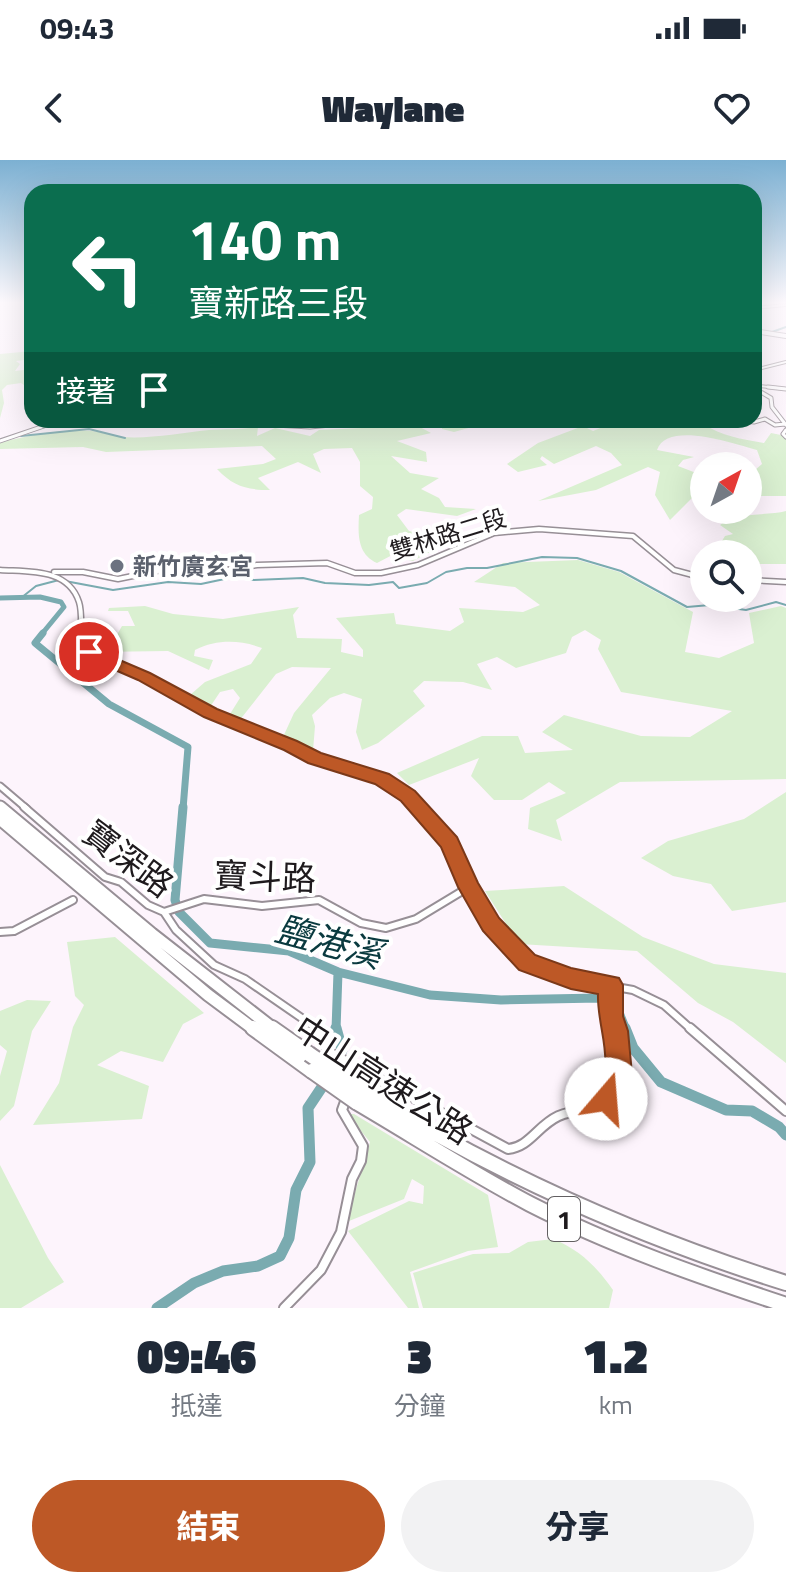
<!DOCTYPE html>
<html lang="zh-TW">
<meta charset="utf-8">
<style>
body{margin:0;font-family:"Titillium Web","Noto Sans TC",sans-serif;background:#f2f2f3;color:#1f2937;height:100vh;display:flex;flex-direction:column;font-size:30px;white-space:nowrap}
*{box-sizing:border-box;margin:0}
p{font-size:26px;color:#747a83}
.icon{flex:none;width:44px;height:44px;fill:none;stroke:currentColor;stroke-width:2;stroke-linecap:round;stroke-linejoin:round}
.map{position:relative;height:1148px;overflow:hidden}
.side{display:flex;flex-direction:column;background:#fff;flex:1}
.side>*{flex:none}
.top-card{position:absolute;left:24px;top:24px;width:738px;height:244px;border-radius:24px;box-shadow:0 8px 32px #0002;background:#0b6e4f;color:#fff;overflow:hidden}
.needle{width:52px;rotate:40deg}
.buttons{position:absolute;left:690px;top:292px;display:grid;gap:16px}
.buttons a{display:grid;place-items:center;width:72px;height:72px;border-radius:50%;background:#fff;box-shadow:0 8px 32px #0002;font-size:40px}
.pin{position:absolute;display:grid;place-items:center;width:68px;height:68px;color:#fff;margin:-34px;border:4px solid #fff;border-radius:50%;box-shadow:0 2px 8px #0007}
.me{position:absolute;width:88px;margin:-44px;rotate:18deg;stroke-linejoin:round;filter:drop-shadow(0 0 6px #0008)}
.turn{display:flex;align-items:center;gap:28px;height:168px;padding:0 32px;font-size:36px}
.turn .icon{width:104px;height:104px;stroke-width:2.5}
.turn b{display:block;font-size:56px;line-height:68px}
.then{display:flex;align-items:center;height:76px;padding:0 32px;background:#0003;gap:16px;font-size:30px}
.eta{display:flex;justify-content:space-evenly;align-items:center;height:136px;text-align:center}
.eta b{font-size:48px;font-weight:800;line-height:56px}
.action{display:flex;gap:16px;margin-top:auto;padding:16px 32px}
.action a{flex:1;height:92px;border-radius:48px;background:#bd5826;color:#fff;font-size:32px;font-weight:800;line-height:92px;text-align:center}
.action a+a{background:#f2f2f3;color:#1f2937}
.status{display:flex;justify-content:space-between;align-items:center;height:56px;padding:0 40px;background:#fff;direction:ltr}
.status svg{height:22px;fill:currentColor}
header{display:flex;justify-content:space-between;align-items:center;height:104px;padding:0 32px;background:#fff;font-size:36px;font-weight:800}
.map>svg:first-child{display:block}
.green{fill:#daf0d1}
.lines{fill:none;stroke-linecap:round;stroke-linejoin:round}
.stream{stroke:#7aabb0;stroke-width:2}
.river-far3{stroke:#7aabb0;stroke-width:5}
.river-far2{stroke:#7aabb0;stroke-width:7}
.river-far1{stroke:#7aabb0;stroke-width:9}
.river{stroke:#7aabb0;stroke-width:11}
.minor-far5-casing{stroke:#978f96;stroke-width:4}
.minor-far4-casing{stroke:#978f96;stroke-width:5}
.minor-far3-casing{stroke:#978f96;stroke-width:7}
.minor-far2-casing{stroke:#978f96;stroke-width:9}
.minor-far1-casing{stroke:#978f96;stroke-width:10}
.minor-casing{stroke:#978f96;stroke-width:12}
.highway-far3-casing{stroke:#978f96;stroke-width:6}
.highway-far2-casing{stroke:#978f96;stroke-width:13}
.highway-far1-casing{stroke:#978f96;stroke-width:15}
.highway-casing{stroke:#978f96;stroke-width:18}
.minor-far5{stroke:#fff;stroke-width:2}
.minor-far4{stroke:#fff;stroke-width:3}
.minor-far3{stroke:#fff;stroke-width:4}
.minor-far2{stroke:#fff;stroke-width:5}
.minor-far1{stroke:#fff;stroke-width:6}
.minor{stroke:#fff;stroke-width:8}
.highway-far3{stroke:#fff;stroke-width:4}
.highway-far2{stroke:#fff;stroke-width:9}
.highway-far1{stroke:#fff;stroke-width:11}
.highway{stroke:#fff;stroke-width:14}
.highway-bridge-casing{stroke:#978f96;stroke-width:18;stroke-linecap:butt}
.highway-bridge{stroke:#fff;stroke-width:14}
.route{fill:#bd5826;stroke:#7b3919;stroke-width:2}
.worship-dot{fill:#6b7280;stroke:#fff;stroke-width:3}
.labels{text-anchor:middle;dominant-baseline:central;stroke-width:8;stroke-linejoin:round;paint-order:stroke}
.far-street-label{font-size:24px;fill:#1e1a1d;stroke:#fff}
.far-worship-label{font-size:24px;font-weight:bold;fill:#5b616d;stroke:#fff;text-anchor:start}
.shield{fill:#fff;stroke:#625f61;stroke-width:2}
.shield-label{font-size:26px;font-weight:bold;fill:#1e1a1d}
.near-street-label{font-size:34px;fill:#1e1a1d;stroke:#fff}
.near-water-label{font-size:36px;font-style:italic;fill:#0a3a3f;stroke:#fff}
</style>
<div class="status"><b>09:43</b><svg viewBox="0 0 49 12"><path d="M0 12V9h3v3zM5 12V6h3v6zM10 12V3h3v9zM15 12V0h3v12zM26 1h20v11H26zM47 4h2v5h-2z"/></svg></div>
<header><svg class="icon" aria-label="back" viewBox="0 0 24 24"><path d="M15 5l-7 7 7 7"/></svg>Waylane<svg class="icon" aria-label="heart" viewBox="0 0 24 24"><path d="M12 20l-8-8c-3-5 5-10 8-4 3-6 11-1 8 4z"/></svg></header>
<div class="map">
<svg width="786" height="1148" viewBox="0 0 786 1148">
<rect width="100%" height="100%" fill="#fdf4fc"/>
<path class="green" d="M32 191V199L16 201 20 204 15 211 32 209V254L29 250 31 230 21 223 7 225 2 230 4 243 0 258V194Z
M395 260H469L472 267 454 272 442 269V261L420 267 431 273 397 281 426 292 427 302 391 296 410 313 439 318 421 329 439 338 445 347 476 349 457 356 406 349 397 355 409 371 431 376 434 390 413 401 403 399 411 382 396 376 388 383 392 392H398L377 403C357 394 358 374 359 355L372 349 373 337 360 326V302L352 288 324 289 313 294 321 313 298 302 258 318 270 330C246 330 233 326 217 309L263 304 276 299 262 286 106 292 83 287 0 289V283C30 275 60 269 92 271 102 272 112 276 122 277 151 279 180 273 209 270 226 269 241 270 258 267L257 276 275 268 310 276 319 270 362 268Z
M598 260H712L703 264C722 276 741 279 764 283L771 273 786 276V336H755L748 333V316L762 304 757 290C735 284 667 260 657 290L694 297 683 300 678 306 704 316 701 329 670 360 655 335 660 312 648 307 596 330 538 341 622 305 611 293 596 286 554 304 542 296 540 299 547 305 518 312 507 304 538 283 583 266 593 271 608 265Z
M786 351V404H748V394H710L717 389 725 376 733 374 720 365C734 352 767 356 786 351Z
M578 400 619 412 693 452 685 492 719 498 754 483 749 453 781 446 786 448V619L620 622 556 660 562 681 528 669 530 648 566 633 549 622 522 640H494L471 616 479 598 409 625 397 613 482 576H518L525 593 573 590 542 572 564 555 641 576 690 577 732 551 621 532 598 489 601 480 585 470 572 477 566 493 516 508 497 497 477 504 492 530 463 522 424 521 413 531 425 546 378 583 362 590 356 572 362 539 344 533 330 538 312 555 315 566 313 591 283 577 294 553 331 508 292 507 276 514 239 561 230 554 240 538 233 529 220 532 208 550 190 535 205 522 251 504 262 488C240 480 217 479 195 490L194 496 213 500 209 510 168 491 96 492 113 482 122 466H135L128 451H108L109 448 145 446 173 454 223 459 299 447 293 455 297 478 342 479 341 492 363 497V490L336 458 394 453 396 464 450 471 464 462 459 448 523 452 540 445 515 427 474 422 503 403Z
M786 632V742L732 751 711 724 673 716 641 698 668 681 744 659Z
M564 726 643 777 714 804 786 813V903L733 862 698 843 637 791 519 784 485 731Z
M115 777 204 853 183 864 163 902 121 891 97 905 149 926 142 959 33 965 59 923 73 867 84 845 75 836 67 782Z
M27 840 51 841 32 871 14 946 0 961V916L7 891 0 885V851Z
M347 954H354L488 1035 498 1087 468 1091 410 1112 419 1148H408L348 1071 409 1041 423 1044 424 1026 412 1019 404 1039 349 1061C352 1034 364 1009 370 982Z
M0 1005 48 1098 64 1122 21 1148H0Z
M553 1079C580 1090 596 1106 613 1130L609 1148H423L413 1113 473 1094 509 1093 528 1082Z"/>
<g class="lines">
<path class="stream" d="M27 148 32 143
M772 172 786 167
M21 276 89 269 125 278
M65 421 113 430 168 422 201 424 234 417 254 420 303 418 325 423 369 425 393 422 399 428 427 423 446 412 467 408H487L542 397 577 398 621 411 687 447 710 445 746 450 776 442 786 445
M21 438 36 426 59 420"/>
<path class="river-far3" d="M0 438 40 437 61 442 64 447 41 475"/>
<path class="river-far2" d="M43 473 35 483 109 544 188 587 183 649"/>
<path class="river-far1" d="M183 647 175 740 179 752 210 783 289 791 338 812 430 835 501 840 599 838 618 850 626 870
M336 870 338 812"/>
<path class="river" d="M625 868 633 888 661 922 726 950 752 951 779 967 786 975
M332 910 342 890 336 868
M157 1148 194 1123 223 1111 258 1106 280 1096 289 1078 296 1030 310 1002 308 948 326 921"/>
<defs>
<path id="minor-far5" d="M754 148 786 145
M754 210 786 202
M759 226 786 229"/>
<path id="minor-far4" d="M768 227 786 229
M754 228 771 238 772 247 786 265
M736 260 754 262 765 259 775 265 785 264
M786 270 783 274 786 277
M0 281 47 265 257 264 310 267 380 260"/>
<path id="minor-far3" d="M0 410C29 412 68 408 79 442 82 451 81 465 81 475
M54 412H83L118 419 167 409 209 413 257 405 327 403 355 413H381L418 405 494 373 539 369 633 376 674 410 704 418
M748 420 786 422"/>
<path id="minor-far2" d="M81 473 82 482 93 495 133 511 210 553 291 585 314 598 370 614 394 626 420 649
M0 626 27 649"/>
<path id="minor-far1" d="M24 647 105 717 121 722 148 745 164 752 176 770 214 805 245 819 319 870
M419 647 450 683 484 755 527 802 571 819 633 830 664 845 692 870
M164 752 204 739 262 746 319 740 361 763 386 768 416 759 469 727
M0 772 14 771 73 740
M610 825 613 870"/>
<path id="minor" d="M316 868 329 892 508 989C539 986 541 945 594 952 623 930 619 900 613 868
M690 868 786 951
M284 1148 321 1110 341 1072 352 1019 361 1001 363 986 342 950 347 936"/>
<path id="highway-far3" d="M754 171 786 176"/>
<path id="highway-far2" d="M0 647 3 649"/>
<path id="highway-far1" d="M0 647 152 774 275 870
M0 659 208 835 255 870"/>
<path id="highway" d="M253 868 312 911
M272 868 309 894
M363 931C497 1014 636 1076 786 1123
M356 942C414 976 471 1013 530 1044 612 1086 699 1116 786 1145"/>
</defs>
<use href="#minor-far5" class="minor-far5-casing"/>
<use href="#minor-far4" class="minor-far4-casing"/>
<use href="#minor-far3" class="minor-far3-casing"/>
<use href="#minor-far2" class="minor-far2-casing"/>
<use href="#minor-far1" class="minor-far1-casing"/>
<use href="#minor" class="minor-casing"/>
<use href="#highway-far3" class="highway-far3-casing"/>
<use href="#highway-far2" class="highway-far2-casing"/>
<use href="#highway-far1" class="highway-far1-casing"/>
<use href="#highway" class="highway-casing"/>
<use href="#minor-far5" class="minor-far5"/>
<use href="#minor-far4" class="minor-far4"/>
<use href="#minor-far3" class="minor-far3"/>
<use href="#minor-far2" class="minor-far2"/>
<use href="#minor-far1" class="minor-far1"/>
<use href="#minor" class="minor"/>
<use href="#highway-far3" class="highway-far3"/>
<use href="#highway-far2" class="highway-far2"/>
<use href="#highway-far1" class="highway-far1"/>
<use href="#highway" class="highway"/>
<defs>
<path id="highway-bridge" d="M309 894 363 931
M312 911 356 942"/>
</defs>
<use href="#highway-bridge" class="highway-bridge-casing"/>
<use href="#highway-bridge" class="highway-bridge"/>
</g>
<linearGradient id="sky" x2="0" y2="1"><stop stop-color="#7cb0d2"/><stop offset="0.47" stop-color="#fefafe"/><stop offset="1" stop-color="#fefafe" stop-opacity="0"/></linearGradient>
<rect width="786" height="303" fill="url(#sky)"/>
<path class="route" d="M89 487 150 513 217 549 297 581 321 593 389 614 415 631 457 677 478 723 499 758 535 795 571 808 619 818 623 825V856L628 871 632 914 616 949 606 953 597 949 593 939C597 930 604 920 605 910 608 885 597 860 598 834L571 829 519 810 483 771 458 727 441 687 401 641 375 624 308 603 284 590 204 557 138 520 83 496V489Z"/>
<circle class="worship-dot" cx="117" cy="406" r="8"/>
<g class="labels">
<g class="far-street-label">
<text transform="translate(448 374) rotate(-17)">雙林路二段</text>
</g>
<g class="far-worship-label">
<text x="133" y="406">新竹廣玄宮</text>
</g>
<rect class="shield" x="548" y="1037" width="32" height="44" rx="6"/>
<g class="shield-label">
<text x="564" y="1059">1</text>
</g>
<g class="near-street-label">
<text transform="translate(129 698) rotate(37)">寶深路</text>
<text transform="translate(265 716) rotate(2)">寶斗路</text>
<text transform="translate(384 919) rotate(33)">中山高速公路</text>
</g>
<g class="near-water-label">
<text transform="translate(329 781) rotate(15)">鹽港溪</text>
</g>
</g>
</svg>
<div class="buttons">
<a><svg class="needle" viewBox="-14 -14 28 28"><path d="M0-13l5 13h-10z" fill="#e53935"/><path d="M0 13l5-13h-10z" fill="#747a83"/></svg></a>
<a><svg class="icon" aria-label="search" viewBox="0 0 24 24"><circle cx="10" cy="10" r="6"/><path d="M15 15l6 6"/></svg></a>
</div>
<div class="pin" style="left:89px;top:492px;background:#d93025"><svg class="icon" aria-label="arrive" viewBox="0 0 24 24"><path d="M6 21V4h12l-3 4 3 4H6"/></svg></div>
<svg class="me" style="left:606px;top:939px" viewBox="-20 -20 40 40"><circle r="19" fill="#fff"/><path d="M0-13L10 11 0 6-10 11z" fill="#bd5826"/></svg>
<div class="top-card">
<div class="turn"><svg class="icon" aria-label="left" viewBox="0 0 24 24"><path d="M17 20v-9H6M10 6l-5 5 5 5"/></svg><div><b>140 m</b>寶新路三段</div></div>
<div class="then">接著<svg class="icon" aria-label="arrive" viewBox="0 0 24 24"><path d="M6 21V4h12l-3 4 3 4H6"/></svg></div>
</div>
</div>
<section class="side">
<div class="eta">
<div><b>09:46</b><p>抵達</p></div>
<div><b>3</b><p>分鐘</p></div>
<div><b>1.2</b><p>km</p></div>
</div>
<div class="action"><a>結束</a><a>分享</a></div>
</section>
